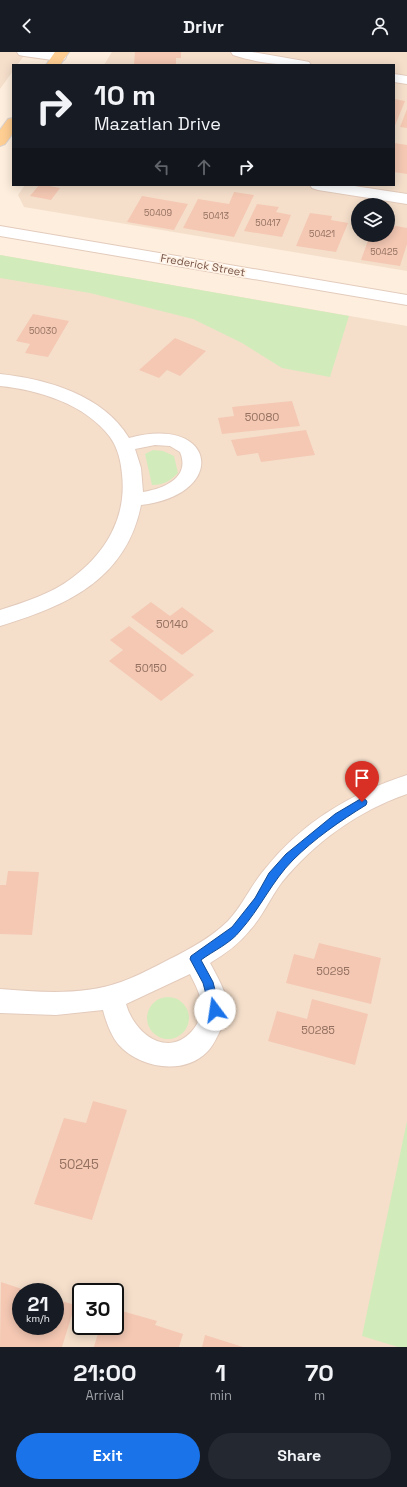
<!DOCTYPE html>
<style>
body{margin:0;font-family:"Space Grotesk",sans-serif;background:#242831;color:#f1f3f6;height:100vh;display:flex;flex-direction:column;font-size:15px;white-space:nowrap}
*{box-sizing:border-box;margin:0}
p{font-size:13px;color:#9ea1a6}
.icon{flex:none;width:22px;height:22px;fill:none;stroke:currentColor;stroke-width:2;stroke-linecap:round;stroke-linejoin:round}
.map{position:relative;height:1295px;overflow:hidden}
.side{display:flex;flex-direction:column;background:#171b24;flex:1}
.side>*{flex:none}
.guide{position:absolute;left:12px;top:12px;width:383px;height:122px;border-radius:0px;box-shadow:0 2px 10px #0003;background:#171b24;color:#f1f3f6;overflow:hidden}
.controls{position:absolute;left:351px;top:146px;display:grid;gap:8px}
.controls a{display:grid;place-items:center;width:44px;height:44px;border-radius:50%;background:#171b24;box-shadow:0 2px 10px #0003;font-size:20px}
.speed{position:absolute;left:12px;top:1231px;display:flex;gap:8px;font-size:20px;font-weight:700;text-align:center}
.speed>*{display:grid;place-content:center;width:52px;height:52px;border-radius:50%;background:#171b24;box-shadow:0 2px 10px #0003;line-height:1}
.speed small{font-size:10px;font-weight:400}
.speed .limit{border:2px solid #111;border-radius:6px;background:#fff;color:#111}
.pin{position:absolute;display:grid;place-items:center;width:34px;height:34px;color:#fff;margin:-41px -17px;border-radius:50% 50% 50% 0;rotate:-45deg;box-shadow:0 0 4px #0007}
.pin .icon{rotate:45deg}
.me{position:absolute;width:44px;margin:-22px;rotate:346deg;stroke-linejoin:round;filter:drop-shadow(0 0 3px #0008)}
.turn{display:flex;align-items:center;gap:14px;height:84px;padding:0 16px;font-size:18px}
.turn .icon{width:52px;height:52px;stroke-width:2.5}
.turn b{display:block;font-size:28px;line-height:34px}
.lanes{display:flex;align-items:center;height:38px;padding:0 16px;background:#0003;justify-content:center;gap:20px;direction:ltr}
.lanes .off{opacity:.35}
.eta{display:flex;justify-content:space-evenly;align-items:center;height:68px;text-align:center}
.eta b{font-size:24px;font-weight:700;line-height:28px}
.primary-button{display:flex;gap:8px;margin-top:auto;padding:8px 16px}
.primary-button a{flex:1;height:46px;border-radius:24px;background:#1a73e8;color:#fff;font-size:16px;font-weight:700;line-height:46px;text-align:center}
.primary-button a+a{background:#242831;color:#f1f3f6}
header{display:flex;justify-content:space-between;align-items:center;height:52px;padding:0 16px;background:#171b24;font-size:18px;font-weight:700}
.map>svg:first-child{display:block}
.residential{fill:#f5dfcb;fill-rule:evenodd}
.green{fill:#d2ebbb}
.building{fill:#f4c8b3}
.lines{fill:none;stroke-linecap:round;stroke-linejoin:round}
.minor-casing{stroke:#e3cbbc;stroke-width:2}
.major-casing{stroke:#dbd2ce;stroke-width:2}
.minor{fill:#fff;fill-rule:evenodd}
.major{fill:#ffce92;fill-rule:evenodd}
.route{fill:#1a73e8;stroke:#114b97}
.labels{text-anchor:middle;dominant-baseline:central;stroke-width:3.5;stroke-linejoin:round;paint-order:stroke}
.far-number-label{font-size:9px;fill:#947060}
.far-street-label{font-size:11px;fill:#745244;stroke:#fff2e4}
.number-label{font-size:11px;fill:#947060}
.near-number-label{font-size:13px;fill:#947060}
</style>
<header><svg class="icon" aria-label="back" viewBox="0 0 24 24"><path d="M15 5l-7 7 7 7"/></svg>Drivr<svg class="icon" aria-label="person" viewBox="0 0 24 24"><circle cx="12" cy="8" r="4"/><path d="M4 21q1-7 8-7t8 7"/></svg></header>
<div class="map">
<svg width="407" height="1295" viewBox="0 0 407 1295">
<rect width="100%" height="100%" fill="#feeedd"/>
<path class="residential" d="M0 0H27L17 13H13V19L0 37Z
M112 0H407V219L24 155 18 143 25 133H394V13H104ZM358 153H388V183H358Z
M0 203 407 274V1295H0ZM21 1240H55V1274H21ZM81 1240H115V1274H81Z"/>
<path class="green" d="M0 203 349 264 330 325 282 316 242 291 193 267 90 241 0 226Z
M153 398 163 399 174 404 178 421C170 429 164 433 152 433L145 402Z
M147 966a21 21 0 1 1 42 0a21 21 0 1 1-42 0Z
M407 1069V1295H398L362 1284Z"/>
<path class="building" d="M135 0H181V6H176V13H134Z
M394 47 405 49 394 76Z
M407 57V76L400 75Z
M394 91 407 93V122L394 120Z
M39 133H44L60 136 51 148 30 144Z
M234 140 254 143 234 185 183 176 198 147 229 152Z
M142 144 188 152 174 178 127 170Z
M257 152 279 155 276 160 291 163 282 185 244 179Z
M310 161 332 164 331 168 348 171 336 200 296 194Z
M391 173 407 176V192L400 214 361 208 370 183H388Z
M33 262 69 269 48 305 25 301 30 292 16 289Z
M175 286 206 299 180 324 167 318 159 326 139 318Z
M292 349 300 374 222 382 218 366 234 364 232 355Z
M306 378 315 403 261 410 258 401 237 404 231 388Z
M151 550 170 564 182 555 214 579 182 603 131 565Z
M129 574 194 623 161 649 109 609 123 598 110 588Z
M8 819 39 820 32 883 0 882V833H6Z
M319 891 381 906 371 952 286 931 294 902 314 907Z
M312 947 368 962 355 1013 268 989 277 959 307 967Z
M93 1049 127 1058 92 1168 34 1152 64 1066 86 1071Z
M1 1230 31 1240H21V1274H55V1247L75 1253 62 1295H0Z
M115 1257 157 1269 155 1273 183 1282 179 1295H94L100 1274H115Z
M205 1283 243 1295H202Z"/>
<g class="lines">
<defs>
<path id="minor" d="M17 0H53L64 2 66 5 64 8 59 9 24 4 19 3Z
M231 0H252L304 9 309 10 311 13C283 13 260 12 233 3Z
M394 22 407 24V32L394 30Z
M310 133H348L407 142V152L318 138 312 136Z
M0 174 407 243V253L0 184Z
M0 322C47 327 103 343 129 386 217 362 229 443 141 453 126 528 66 554 0 574V558C25 550 51 542 72 526 106 501 127 465 122 422 121 410 118 396 110 385 85 352 39 338 0 334ZM155 393 170 394 180 400C191 426 163 437 143 440L141 416 135 397Z
M407 723V742C358 759 315 790 282 830 270 846 263 864 250 878 239 892 225 902 210 911 217 924 227 941 228 956 228 964 223 973 220 979 216 987 213 994 207 1000 183 1024 139 1016 118 992 111 983 106 970 103 958L56 963 0 961V937C39 940 83 944 121 930 138 924 154 915 170 907 190 897 212 885 228 869 243 853 251 833 265 817 302 770 352 741 407 723ZM190 922C195 932 202 945 202 957 202 964 197 973 192 979 167 1007 134 981 126 952Z"/>
<path id="major" d="M55 0H69L60 13H46Z
M13 66V81L5 92 0 94V78L8 67Z"/>
</defs>
<use href="#minor" class="minor-casing"/>
<use href="#major" class="major-casing"/>
<use href="#minor" class="minor"/>
<use href="#major" class="major"/>
</g>
<path class="route" d="M362 746 366 748 367 750 366 753C340 769 314 787 293 808 272 829 260 857 240 879 231 891 213 899 201 908L213 930 220 958 218 961 215 962 211 961 203 931 190 907 191 904 232 875 255 846 269 821 286 802 335 762Z"/>
<g class="labels">
<g class="far-number-label">
<text x="158" y="161">50409</text>
<text x="216" y="164">50413</text>
<text x="268" y="171">50417</text>
<text x="322" y="182">50421</text>
<text x="384" y="200">50425</text>
<text x="43" y="279">50030</text>
</g>
<g class="far-street-label">
<text transform="translate(203 213) rotate(10)">Frederick Street</text>
</g>
<g class="number-label">
<text x="262" y="365">50080</text>
<text x="172" y="572">50140</text>
<text x="151" y="616">50150</text>
<text x="333" y="919">50295</text>
<text x="318" y="978">50285</text>
</g>
<g class="near-number-label">
<text x="79" y="1112">50245</text>
</g>
</g>
</svg>
<div class="controls">
<a><svg class="icon" aria-label="layers" viewBox="0 0 24 24"><path d="M12 4l9 5-9 5-9-5zM3 14l9 5 9-5"/></svg></a>
</div>
<div class="speed"><div>21<small>km/h</small></div><div class="limit">30</div></div>
<div class="pin" style="left:362px;top:750px;background:#d93025"><svg class="icon" aria-label="arrive" viewBox="0 0 24 24"><path d="M6 21V4h12l-3 4 3 4H6"/></svg></div>
<svg class="me" style="left:215px;top:958px" viewBox="-20 -20 40 40"><circle r="19" fill="#fff"/><path d="M0-13L10 11 0 6-10 11z" fill="#1a73e8"/></svg>
<div class="guide">
<div class="turn"><svg class="icon" aria-label="right" viewBox="0 0 24 24"><path d="M7 20v-9h11M14 6l5 5-5 5"/></svg><div><b>10 m</b>Mazatlan Drive</div></div>
<div class="lanes"><svg class="icon off" aria-label="left" viewBox="0 0 24 24"><path d="M17 20v-9H6M10 6l-5 5 5 5"/></svg><svg class="icon off" aria-label="ahead" viewBox="0 0 24 24"><path d="M12 20V5M6 11l6-6 6 6"/></svg><svg class="icon" aria-label="right" viewBox="0 0 24 24"><path d="M7 20v-9h11M14 6l5 5-5 5"/></svg></div>
</div>
</div>
<section class="side">
<div class="eta">
<div><b>21:00</b><p>Arrival</p></div>
<div><b>1</b><p>min</p></div>
<div><b>70</b><p>m</p></div>
</div>
<div class="primary-button"><a>Exit</a><a>Share</a></div>
</section>
